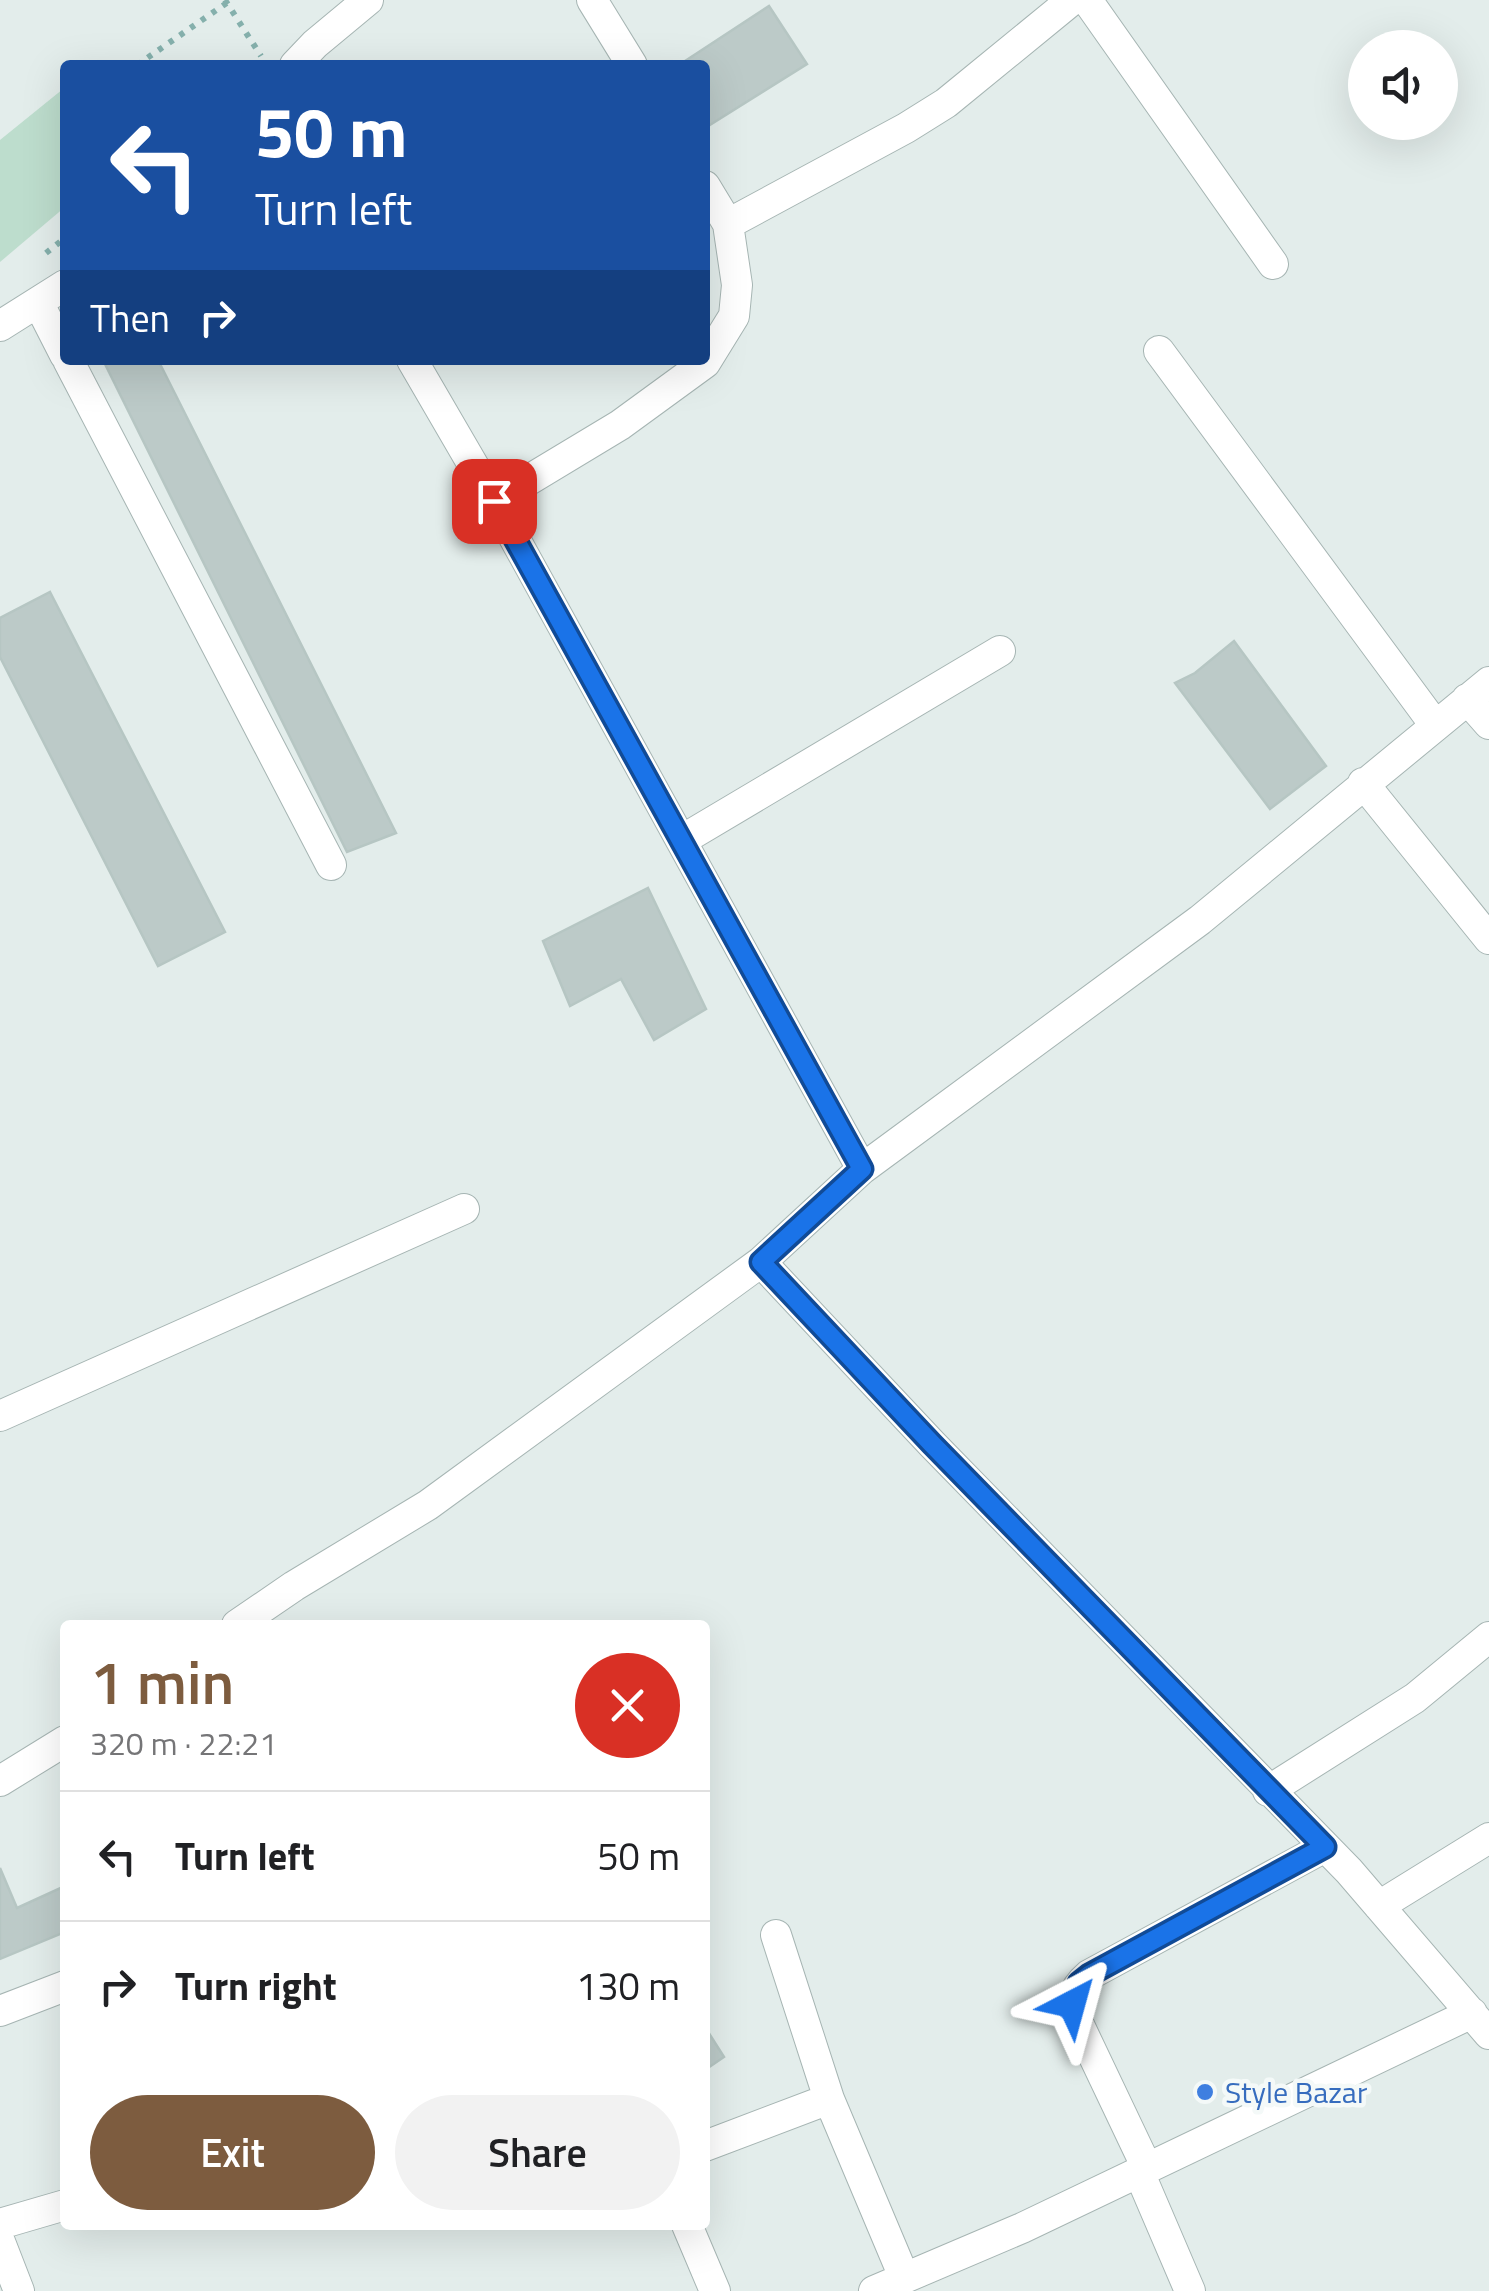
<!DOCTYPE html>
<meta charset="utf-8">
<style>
body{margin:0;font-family:"Titillium Web",sans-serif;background:#f2f2f2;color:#202124;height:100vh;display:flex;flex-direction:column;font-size:38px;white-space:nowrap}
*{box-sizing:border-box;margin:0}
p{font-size:32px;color:#757577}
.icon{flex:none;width:55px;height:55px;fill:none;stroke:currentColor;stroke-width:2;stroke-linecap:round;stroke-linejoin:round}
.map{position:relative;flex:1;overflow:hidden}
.panel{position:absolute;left:60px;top:1620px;width:650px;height:610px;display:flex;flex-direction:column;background:#fff;border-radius:10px;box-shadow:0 10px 40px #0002}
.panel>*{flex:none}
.hud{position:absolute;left:60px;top:60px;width:650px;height:305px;border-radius:10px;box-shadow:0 10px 40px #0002;background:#1a4fa0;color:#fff;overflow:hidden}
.fabs{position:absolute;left:1348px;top:30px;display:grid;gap:20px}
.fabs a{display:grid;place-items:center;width:110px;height:110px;border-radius:50%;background:#fff;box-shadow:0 10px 40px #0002;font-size:50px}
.pin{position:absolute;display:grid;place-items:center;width:85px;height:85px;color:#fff;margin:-42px;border-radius:20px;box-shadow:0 5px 15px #0006}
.me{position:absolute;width:110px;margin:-55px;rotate:39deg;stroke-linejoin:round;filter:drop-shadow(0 0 8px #0008)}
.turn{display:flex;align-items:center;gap:35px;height:210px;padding:0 30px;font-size:45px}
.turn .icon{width:130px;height:130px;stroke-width:2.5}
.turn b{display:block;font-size:70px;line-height:85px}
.then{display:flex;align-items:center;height:95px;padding:0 30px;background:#0003;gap:20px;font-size:38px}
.round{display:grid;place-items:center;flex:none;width:105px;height:105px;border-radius:52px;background:#f2f2f2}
.head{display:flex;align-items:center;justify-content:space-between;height:170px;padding:0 30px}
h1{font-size:60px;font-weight:600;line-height:75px;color:#7d5c3f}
.button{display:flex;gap:20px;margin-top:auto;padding:20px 30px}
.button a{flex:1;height:115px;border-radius:60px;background:#7d5c3f;color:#fff;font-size:40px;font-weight:600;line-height:115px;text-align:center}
.button a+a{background:#f2f2f2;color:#202124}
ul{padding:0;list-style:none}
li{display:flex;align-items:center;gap:30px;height:130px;padding:0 30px;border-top:2px solid #e0e0e0}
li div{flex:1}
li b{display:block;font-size:38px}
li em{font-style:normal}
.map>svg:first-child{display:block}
.green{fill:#bdddcd}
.building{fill:#bccac8;stroke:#b6c6c3;stroke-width:2.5}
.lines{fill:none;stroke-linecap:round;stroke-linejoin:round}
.minor-casing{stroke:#a6b5b3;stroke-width:32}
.path{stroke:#85b0ac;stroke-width:6;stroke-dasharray:5 8;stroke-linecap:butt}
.minor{stroke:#fff;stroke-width:30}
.route-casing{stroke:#114b97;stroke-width:25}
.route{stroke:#1a73e8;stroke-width:18}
.shop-dot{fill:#3f7fe0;stroke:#f4f9f8;stroke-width:4}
.labels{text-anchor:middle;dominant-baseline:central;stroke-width:9;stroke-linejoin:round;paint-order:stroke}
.shop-label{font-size:30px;fill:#366cbe;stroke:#f4f9f8;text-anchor:start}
</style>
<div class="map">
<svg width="1489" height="2291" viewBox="0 0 1489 2291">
<rect width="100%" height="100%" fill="#e3edeb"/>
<path class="green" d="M63 89 65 207 0 262V140Z"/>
<path class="building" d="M769 6 807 64 705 128V65H679Z
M103 360H158L396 833 347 852Z
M50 592 225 932 158 966 0 657V618Z
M1234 641 1326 766 1270 809 1175 683 1195 673Z
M648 888 706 1009 654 1040 621 979 570 1006 543 941Z
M0 1868 17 1908 65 1886V1932L0 1959Z
M705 2027 724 2057 705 2070Z"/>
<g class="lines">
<defs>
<path id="minor" d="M592 0 632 65
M1087 0 1273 264
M295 65 315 44 368 0
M728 224 906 128 946 103 1072 0
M38 302 65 355
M0 326 65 285
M1159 351 1435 725
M68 360 331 865
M412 360 494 501 862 1169 761 1262 932 1444 1349 1871 1489 2034
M494 501 620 425 705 363 734 316 737 285 728 224 705 186
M1467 699 1489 724
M1363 783 1489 939
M682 840 1000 651
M862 1169 1200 920 1489 682
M0 1416 464 1209
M237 1625 294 1586 428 1505 761 1262
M0 1781 65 1741
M1268 1791 1415 1698 1489 1637
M1379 1906 1489 1838
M776 1935 829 2099 904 2277
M0 2011 65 1986
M705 2146 829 2099
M1147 2168 1078 2023C1071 2002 1071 1990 1089 1975L1325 1847
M1139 2172 1190 2291
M0 2224 65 2205
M687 2225 715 2291
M0 2242 19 2291
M874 2291 1022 2228 1472 2013"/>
</defs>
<use href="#minor" class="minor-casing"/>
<path class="path" d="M225 0 261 56
M137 65 231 0
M46 253 65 238"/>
<use href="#minor" class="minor"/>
</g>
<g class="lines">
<defs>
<path id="route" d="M494 501 862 1169 761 1262 932 1444 1325 1847 1089 1975 1079 1983 1072 2004"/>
</defs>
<use href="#route" class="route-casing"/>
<use href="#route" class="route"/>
</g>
<circle class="shop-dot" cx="1205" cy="2092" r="10"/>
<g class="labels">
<g class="shop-label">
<text x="1225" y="2092">Style Bazar</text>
</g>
</g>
</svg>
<div class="fabs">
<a><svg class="icon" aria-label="sound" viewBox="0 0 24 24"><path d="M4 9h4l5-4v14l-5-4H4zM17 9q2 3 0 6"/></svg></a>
</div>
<div class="pin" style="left:494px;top:501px;background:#d93025"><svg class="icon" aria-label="arrive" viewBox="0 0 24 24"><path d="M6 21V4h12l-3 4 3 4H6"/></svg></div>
<svg class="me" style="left:1072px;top:2004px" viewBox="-20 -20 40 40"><path d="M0-17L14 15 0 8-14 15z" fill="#1a73e8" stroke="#fff" stroke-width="4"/></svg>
<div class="hud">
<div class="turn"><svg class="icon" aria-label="left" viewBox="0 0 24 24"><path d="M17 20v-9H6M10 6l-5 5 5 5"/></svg><div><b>50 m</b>Turn left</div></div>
<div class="then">Then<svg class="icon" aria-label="right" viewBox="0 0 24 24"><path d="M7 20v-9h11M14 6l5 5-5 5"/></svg></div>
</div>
<section class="panel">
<div class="head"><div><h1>1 min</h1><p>320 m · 22:21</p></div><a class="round" style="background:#d93025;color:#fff"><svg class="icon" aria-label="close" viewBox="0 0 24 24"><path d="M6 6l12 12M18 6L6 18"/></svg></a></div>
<ul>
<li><svg class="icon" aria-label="left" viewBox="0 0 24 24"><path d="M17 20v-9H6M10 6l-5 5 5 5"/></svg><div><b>Turn left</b></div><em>50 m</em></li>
<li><svg class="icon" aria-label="right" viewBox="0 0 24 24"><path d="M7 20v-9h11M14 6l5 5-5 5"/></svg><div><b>Turn right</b></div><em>130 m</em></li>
</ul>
<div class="button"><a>Exit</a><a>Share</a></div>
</section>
</div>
